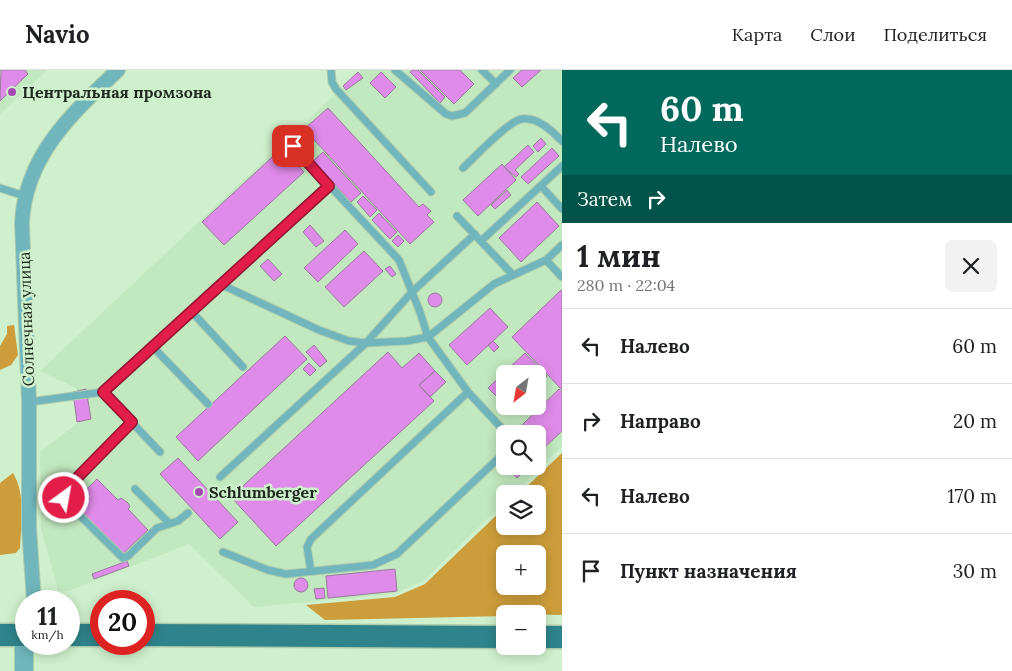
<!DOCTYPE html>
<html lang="ru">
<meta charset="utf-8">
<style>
body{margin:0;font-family:Lora,serif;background:#f2f2f2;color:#202124;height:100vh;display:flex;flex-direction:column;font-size:19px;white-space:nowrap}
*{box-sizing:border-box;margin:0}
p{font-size:16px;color:#757577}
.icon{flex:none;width:28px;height:28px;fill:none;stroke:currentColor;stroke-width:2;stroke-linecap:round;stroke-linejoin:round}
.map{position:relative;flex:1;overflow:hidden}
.details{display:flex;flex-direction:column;background:#fff;width:450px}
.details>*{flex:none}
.top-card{background:#00695c;color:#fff;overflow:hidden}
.needle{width:32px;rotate:211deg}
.controls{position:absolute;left:496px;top:295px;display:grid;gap:10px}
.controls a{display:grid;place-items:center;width:50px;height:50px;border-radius:8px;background:#fff;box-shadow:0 2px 12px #0003;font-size:25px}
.speed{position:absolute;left:15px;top:520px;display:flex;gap:10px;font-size:25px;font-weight:700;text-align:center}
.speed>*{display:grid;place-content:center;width:65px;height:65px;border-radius:50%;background:#fff;box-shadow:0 2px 12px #0003;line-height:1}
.speed small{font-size:12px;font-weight:400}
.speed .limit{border:8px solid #d22;background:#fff;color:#111}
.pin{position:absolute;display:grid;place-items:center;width:42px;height:42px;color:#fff;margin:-21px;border-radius:10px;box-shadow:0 2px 8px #0006}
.me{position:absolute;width:55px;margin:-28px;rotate:32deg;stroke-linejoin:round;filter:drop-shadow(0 0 4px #0008)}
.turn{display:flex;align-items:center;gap:18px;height:105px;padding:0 15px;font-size:22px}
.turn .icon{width:65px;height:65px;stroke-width:2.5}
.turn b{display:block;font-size:35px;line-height:42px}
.then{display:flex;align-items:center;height:48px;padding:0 15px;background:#0003;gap:10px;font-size:19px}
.round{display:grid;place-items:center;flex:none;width:52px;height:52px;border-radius:8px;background:#f2f2f2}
.summary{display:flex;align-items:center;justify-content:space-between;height:85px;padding:0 15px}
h1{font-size:30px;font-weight:800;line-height:38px}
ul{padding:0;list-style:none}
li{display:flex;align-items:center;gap:15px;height:75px;padding:0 15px;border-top:1px solid #e0e0e0}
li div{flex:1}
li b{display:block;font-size:19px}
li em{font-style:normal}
header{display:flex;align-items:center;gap:30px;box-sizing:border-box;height:70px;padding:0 25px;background:#fff;border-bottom:1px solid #e0e0e0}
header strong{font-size:24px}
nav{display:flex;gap:28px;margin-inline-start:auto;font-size:18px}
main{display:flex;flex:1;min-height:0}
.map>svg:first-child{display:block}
.built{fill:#c1e8be;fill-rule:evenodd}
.forest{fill:#cc9d3a;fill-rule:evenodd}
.building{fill:#df8be9;stroke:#997b9c}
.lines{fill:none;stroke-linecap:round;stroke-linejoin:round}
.service-casing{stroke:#afccac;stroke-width:9}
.minor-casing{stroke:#afccac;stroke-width:16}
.tertiary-casing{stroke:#afccac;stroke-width:20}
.primary-casing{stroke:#afccac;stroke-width:25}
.service{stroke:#70b6bc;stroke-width:7}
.minor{stroke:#70b6bc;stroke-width:14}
.tertiary{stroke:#70b6bc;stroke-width:18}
.primary{stroke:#2f848b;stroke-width:22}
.route-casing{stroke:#92132f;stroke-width:12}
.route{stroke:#e11d48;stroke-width:9}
.poi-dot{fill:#a649b2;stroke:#cff0cc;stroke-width:2}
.labels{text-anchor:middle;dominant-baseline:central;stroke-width:5;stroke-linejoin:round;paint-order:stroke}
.poi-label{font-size:16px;font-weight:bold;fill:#1e2a1d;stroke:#cff0cc;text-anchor:start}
.street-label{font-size:16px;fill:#1e2a1d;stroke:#cff0cc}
</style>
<header>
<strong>Navio</strong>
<nav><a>Карта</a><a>Слои</a><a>Поделиться</a></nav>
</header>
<main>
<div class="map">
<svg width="562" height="601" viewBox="0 0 562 601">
<rect width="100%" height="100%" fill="#cff0cc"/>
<path class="built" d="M0 0H47L0 44Z
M361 0H562V377L513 424H505V432L423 511 393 524 254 537 189 474 68 521 58 520 41 458 40 382 79 352H77L73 322 77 321 76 318 40 301ZM505 304H538V336H505ZM505 364H538V396H505Z"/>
<path class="forest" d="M14 255 18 285 11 295 0 300V276L7 264V256Z
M562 383V545L505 544V546L325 550 306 535 395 527 425 514 505 437V456H538V424H519ZM505 484H538V516H505Z
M13 403C26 425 21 454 20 478L16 483 0 485V413Z"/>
<path class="building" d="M1 0H25L28 4 0 31Z
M413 0H418L445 27 440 33 410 2Z
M420 0H460L474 14 454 34Z
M522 0H541L522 17 513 8Z
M358 2 363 8 346 20 343 16Z
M381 2 396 17 385 28 370 13Z
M328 38 419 137 423 134 431 141 427 145 434 152 410 174 304 59Z
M541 68 546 74 538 82 533 76Z
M528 75 534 82 515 100 519 104 516 107 504 97Z
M282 78 304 102 224 175 202 152Z
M552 78 559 86 528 114 521 107Z
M323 82 361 123 351 132 313 91Z
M502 94 516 110 478 146 463 130Z
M507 120 511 125 495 139 491 135Z
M363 126 377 140 370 147 357 132Z
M537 132 559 156 521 192 499 168Z
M379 143 397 162 390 169 372 150Z
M310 155 324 171 316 177 303 162Z
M345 160 358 174 318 212 304 198Z
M398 165 404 171 398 177 392 171Z
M364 181 383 201 344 237 325 217Z
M268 189 282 204 274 211 260 196Z
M390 196 396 204 392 207 385 199Z
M561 220 562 221V320L512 267Z
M428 230a7 7 0 1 1 14 0a7 7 0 1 1-14 0Z
M490 238 508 257 467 295 449 275Z
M285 266 307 289 198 391 176 367Z
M493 271 499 277 494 282 488 275Z
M314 275 327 291 320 297 306 282Z
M388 282 402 298 419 283 435 301 419 315 434 331 276 476 231 427Z
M525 283 547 306 538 316V304H505V335L488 318Z
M309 293 316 300 310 306 303 299Z
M435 301 446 312 430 327 419 315Z
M86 319 91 349 77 352 73 322Z
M559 319 562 322V361L544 378 538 371V364H531L522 355Z
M178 388 238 452 220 469 160 404Z
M514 396 522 403 517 408 509 400Z
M97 409 118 430 121 428 128 433 130 437 128 439 148 460 123 484 72 433Z
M127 491 129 496 94 509 92 504Z
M395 499 397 521 328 528 326 506Z
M294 515a7 7 0 1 1 14 0a7 7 0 1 1-14 0Z
M324 518 325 528 316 529 314 519Z"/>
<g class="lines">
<defs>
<path id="service" d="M331 0 332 12 336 19 431 122
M395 0 446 44 452 46 465 43 510 0
M482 0 496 14
M293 76 329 115
M463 98C474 88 509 50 522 49 538 47 552 61 562 71
M541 116 562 139
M0 118 25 126
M457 146 512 204
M481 171 562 96
M546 190 562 175
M220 214 329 115 399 190 420 242 428 267 468 322 507 364
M191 241 243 297
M153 277 208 334
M103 322 220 214 319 260 349 271 366 273 407 271 428 267 494 214 546 190 562 207
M29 332 103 322 160 382
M132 352 66 419 63 425 65 431 123 488 128 486 157 458 178 451 188 443
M220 407 366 273 412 222 475 164
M135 419 169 453
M223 482 268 500 286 504 373 495 397 484 505 382
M311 501 307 477 311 469 468 322"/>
<path id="minor" d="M34 531 29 458V332L22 153C25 86 72 43 118 0"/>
<path id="tertiary" d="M24 565V601"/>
<path id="primary" d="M0 565H26
M69 565H101
M144 565 505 567
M538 567H562"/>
</defs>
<use href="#service" class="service-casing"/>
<use href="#minor" class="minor-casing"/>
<use href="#tertiary" class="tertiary-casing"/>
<use href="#primary" class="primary-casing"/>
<use href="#service" class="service"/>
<use href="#minor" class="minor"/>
<use href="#tertiary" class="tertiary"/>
<use href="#primary" class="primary"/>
</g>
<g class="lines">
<defs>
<path id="route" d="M64 428 66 419 132 352 103 322 329 116 293 76"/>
</defs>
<use href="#route" class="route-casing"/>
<use href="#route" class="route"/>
</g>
<g class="poi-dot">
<circle cx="12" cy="22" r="5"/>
<circle cx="199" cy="422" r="5"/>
</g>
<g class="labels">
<g class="poi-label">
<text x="22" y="22">Центральная промзона</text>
<text x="209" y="422">Schlumberger</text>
</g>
<g class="street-label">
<text transform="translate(26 249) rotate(-92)">Солнечная улица</text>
</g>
</g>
</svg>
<div class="controls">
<a><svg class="needle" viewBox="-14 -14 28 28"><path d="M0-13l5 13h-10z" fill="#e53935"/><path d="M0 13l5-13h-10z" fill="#757577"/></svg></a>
<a><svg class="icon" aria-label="search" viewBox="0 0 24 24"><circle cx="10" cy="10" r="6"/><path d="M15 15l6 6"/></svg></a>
<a><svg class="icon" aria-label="layers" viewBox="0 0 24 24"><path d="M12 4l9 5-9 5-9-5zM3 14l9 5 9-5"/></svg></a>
<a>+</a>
<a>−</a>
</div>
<div class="speed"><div>11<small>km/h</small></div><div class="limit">20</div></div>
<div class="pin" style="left:293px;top:76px;background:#d93025"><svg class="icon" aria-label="arrive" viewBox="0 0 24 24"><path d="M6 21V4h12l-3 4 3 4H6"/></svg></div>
<svg class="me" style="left:64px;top:428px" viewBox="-20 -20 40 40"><circle r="17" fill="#e11d48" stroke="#fff" stroke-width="3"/><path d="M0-11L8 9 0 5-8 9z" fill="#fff"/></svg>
</div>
<section class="details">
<div class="top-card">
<div class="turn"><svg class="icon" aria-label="left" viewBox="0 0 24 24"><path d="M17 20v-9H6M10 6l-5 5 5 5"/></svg><div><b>60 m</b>Налево</div></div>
<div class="then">Затем<svg class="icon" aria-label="right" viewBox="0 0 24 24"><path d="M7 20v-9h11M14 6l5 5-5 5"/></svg></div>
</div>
<div class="summary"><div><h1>1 мин</h1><p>280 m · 22:04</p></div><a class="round"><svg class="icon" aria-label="close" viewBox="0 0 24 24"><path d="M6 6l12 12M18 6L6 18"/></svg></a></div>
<ul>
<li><svg class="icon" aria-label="left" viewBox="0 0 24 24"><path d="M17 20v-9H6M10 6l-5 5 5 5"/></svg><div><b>Налево</b></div><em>60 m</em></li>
<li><svg class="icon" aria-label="right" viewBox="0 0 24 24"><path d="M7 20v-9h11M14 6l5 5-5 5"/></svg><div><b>Направо</b></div><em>20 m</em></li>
<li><svg class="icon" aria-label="left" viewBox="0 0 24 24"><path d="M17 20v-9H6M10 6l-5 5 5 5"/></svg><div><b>Налево</b></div><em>170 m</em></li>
<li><svg class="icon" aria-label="arrive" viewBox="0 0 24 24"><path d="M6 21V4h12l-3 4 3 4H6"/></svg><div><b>Пункт назначения</b></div><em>30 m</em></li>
</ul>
</section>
</main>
